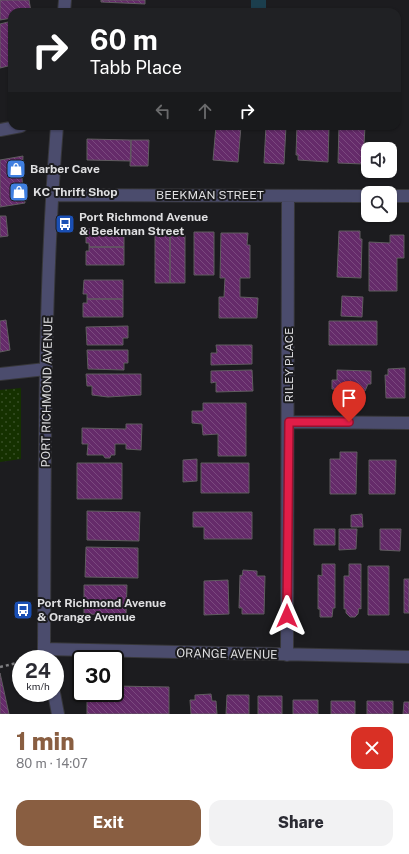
<!DOCTYPE html>
<meta charset="utf-8">
<style>
body{margin:0;font-family:"Public Sans",sans-serif;background:#f2f2f3;color:#2b2b33;height:100vh;display:flex;flex-direction:column;font-size:15px;white-space:nowrap}
*{box-sizing:border-box;margin:0}
p{font-size:13px;color:#7c7c81}
.icon{flex:none;width:22px;height:22px;fill:none;stroke:currentColor;stroke-width:2;stroke-linecap:round;stroke-linejoin:round}
.map{position:relative;height:714px;overflow:hidden}
.panel{display:flex;flex-direction:column;background:#fff;flex:1}
.panel>*{flex:none}
.guide{position:absolute;left:8px;top:8px;width:393px;height:122px;border-radius:12px;box-shadow:0 1px 3px #0004;background:#202124;color:#fff;overflow:hidden}
.buttons{position:absolute;left:361px;top:142px;display:grid;gap:8px}
.buttons a{display:grid;place-items:center;width:36px;height:36px;border-radius:8px;background:#fff;box-shadow:0 1px 3px #0004;font-size:20px}
.speed{position:absolute;left:12px;top:650px;display:flex;gap:8px;font-size:20px;font-weight:700;text-align:center}
.speed>*{display:grid;place-content:center;width:52px;height:52px;border-radius:50%;background:#fff;box-shadow:0 1px 3px #0004;line-height:1}
.speed small{font-size:10px;font-weight:400}
.speed .limit{border:2px solid #111;border-radius:6px;background:#fff;color:#111}
.pin{position:absolute;display:grid;place-items:center;width:34px;height:34px;color:#fff;margin:-41px -17px;border-radius:50% 50% 50% 0;rotate:-45deg;box-shadow:0 0 4px #0007}
.pin .icon{rotate:45deg}
.me{position:absolute;width:44px;margin:-22px;rotate:0deg;stroke-linejoin:round;filter:drop-shadow(0 0 3px #0008)}
.turn{display:flex;align-items:center;gap:14px;height:84px;padding:0 16px;font-size:18px}
.turn .icon{width:52px;height:52px;stroke-width:2.5}
.turn b{display:block;font-size:28px;line-height:34px}
.lanes{display:flex;align-items:center;height:38px;padding:0 16px;background:#0003;justify-content:center;gap:20px;direction:ltr}
.lanes .off{opacity:.35}
.round{display:grid;place-items:center;flex:none;width:42px;height:42px;border-radius:12px;background:#f2f2f3}
.overview{display:flex;align-items:center;justify-content:space-between;height:68px;padding:0 16px}
h1{font-size:24px;font-weight:800;line-height:30px;color:#895e41}
.cta{display:flex;gap:8px;margin-top:auto;padding:8px 16px}
.cta a{flex:1;height:46px;border-radius:12px;background:#895e41;color:#fff;font-size:16px;font-weight:800;line-height:46px;text-align:center}
.cta a+a{background:#f2f2f3;color:#2b2b33}
.map>svg:first-child{display:block}
.green{fill:url(#green-dots)}
.water{fill:#1b3e4d}
.building{fill:url(#building-back-hatch);stroke:#605c60}
.lines{fill:none;stroke-linecap:round;stroke-linejoin:round}
.minor-casing{stroke:#37373a;stroke-width:14}
.path{stroke:#7e7e81;stroke-width:2.5;stroke-dasharray:3 3;stroke-linecap:butt}
.minor{stroke:#4b4c6d;stroke-width:12}
.route-casing{stroke:#92132f;stroke-width:10}
.route{stroke:#e11d48;stroke-width:7}
.labels{text-anchor:middle;dominant-baseline:central;stroke-width:4;stroke-linejoin:round;paint-order:stroke}
.poi-label{font-size:12px;font-weight:bold;fill:#dfdfe1;stroke:#1c1c1f;text-anchor:start}
.street-label{font-size:12px;fill:#dfdfe1;stroke:#1c1c1f}
</style>
<div class="map">
<svg width="409" height="714" viewBox="0 0 409 714">
<defs>
<pattern id="green-dots" width="8" height="8" patternUnits="userSpaceOnUse"><rect width="8" height="8" fill="#153100"/><path d="M2 2h.1M6 6h.1" fill="none" stroke="#374e25" stroke-width="1.8" stroke-linecap="round"/></pattern>
<pattern id="building-back-hatch" width="6" height="6" patternUnits="userSpaceOnUse"><rect width="6" height="6" fill="#652b6a"/><path d="M-1 5l2 2M0 0l6 6M5-1l2 2" fill="none" stroke="#7b497f"/></pattern>
</defs>
<rect width="100%" height="100%" fill="#1c1c1f"/>
<path class="green" d="M21 388V459L0 462V390Z"/>
<path class="water" d="M251 0H266V12H251Z"/>
<path class="building" d="M0 0H29L31 12H12V18L0 20Z
M101 0H145V4L101 2Z
M115 10 182 11 115 12Z
M12 21V65L0 68V24Z
M216 126H241L238 162 213 160Z
M266 126H286L284 164 264 163Z
M297 126H329L328 162 298 160V155H296Z
M339 126H365L363 164 338 163Z
M87 139 131 140V161L87 160Z
M131 140H149L148 166H130Z
M23 156 22 179 25 203 0 207V160Z
M0 216H6L8 236 0 237Z
M86 229H124V247H89V243H86Z
M339 231H360V239H362L361 278 337 277Z
M194 232H214V275H194Z
M221 233H248L247 245H250V278H240V297L258 298 257 318H219V297H224L225 278H220Z
M155 235H170V283H155Z
M170 235H185V283H170Z
M390 235H404V258H397V291H369V242L390 243Z
M89 247H124V265H86V251H89Z
M84 280H123V299H87V294H83Z
M342 296 363 297 362 317 341 316Z
M87 299H123V317H83V303H87Z
M6 320 10 350 0 352V321Z
M329 321H377V345H329Z
M128 326V338H123V345H87L86 327Z
M216 345H252V364L211 365V353H217Z
M87 350H128V363H124V370L88 369Z
M405 368V398H386L385 375H388V369Z
M252 370 253 391 216 392V382L211 383V371Z
M337 370 371 371V384H368L365 391 332 389V380H337Z
M86 374H141V395L108 397 92 395V386H87Z
M203 403H246V456H218V434L203 435 202 424 192 423V411H203Z
M126 424H142L141 450 126 449V444H115V455H111L110 458H105L103 455H87L88 444H82V428L126 429Z
M340 452H357L356 494H330V459H340Z
M197 459V481L183 482V460Z
M369 460H396L395 494H369Z
M77 463H122V499H77Z
M201 463H249V493H201Z
M87 511 140 512 139 541 87 540Z
M193 512H252V539H204V527H193Z
M362 514 363 527H351V515Z
M314 529H335V545H314Z
M339 529H357L356 549 339 550Z
M380 529H401L400 551 380 550Z
M86 547 138 548V578L85 577Z
M322 564H335V608H333L332 617H320V609H318V575L322 576Z
M349 564H361V609L359 608 358 614 355 617H350L346 613V609H344V576H349Z
M368 566H389V615H368Z
M243 570 257 571V576H265L264 614H242V608H239L240 575 242 576Z
M404 579H409V613H404Z
M228 580 229 614 204 615V581Z
M84 585H127L126 615 84 614Z
M0 673 9 714H0Z
M115 686 169 687V714H87V693H115Z
M211 694 212 701H216L217 714H191L190 700H195V695Z
M227 695H249V714H226Z
M258 696H282V714H258Z
M293 700H318V714H293Z
M331 701H355V714H331Z
M367 701H393V714H367Z
M404 702H409V714H403Z"/>
<g class="lines">
<defs>
<path id="minor" d="M64 12 65 0
M0 130 21 126
M52 195 368 196
M390 196H409
M0 374 46 369
M289 422 409 423
M44 649 409 657
M287 655 288 196
M47 659 44 649C45 475 43 300 57 126
M54 693 58 714"/>
</defs>
<use href="#minor" class="minor-casing"/>
<path class="path" d="M0 667 21 662"/>
<use href="#minor" class="minor"/>
</g>
<g class="lines">
<defs>
<path id="route" d="M287 616 289 422H349"/>
</defs>
<use href="#route" class="route-casing"/>
<use href="#route" class="route"/>
</g>
<defs>
<symbol id="shop-square" viewBox="-11 -11 22 22"><rect x="-9" y="-9" width="18" height="18" rx="4" fill="#3f7fe0" stroke="#1c1c1f"/><path d="M-5-2.5h2.3a2.7 3.5 0 0 1 5.4 0H5L5.5 6h-11ZM-1.5-2.5h3a1.5 2.3 0 0 0-3 0Z" fill="#fff"/></symbol>
<symbol id="bus-square" viewBox="-11 -11 22 22"><rect x="-9" y="-9" width="18" height="18" rx="4" fill="#1a4fb4" stroke="#1c1c1f"/><path d="M-5-6H5V4H4V6H2V4H-2V6H-4V4H-5ZM-3.5-4V0h7V-4ZM-3.5 1.2v1.5H-2V1.2ZM2 1.2v1.5H3.5V1.2Z" fill="#fff"/></symbol>
</defs>
<g fill-rule="evenodd">
<use href="#shop-square" x="5" y="158" width="22" height="22"/>
<use href="#shop-square" x="8" y="181" width="22" height="22"/>
<use href="#bus-square" x="54" y="213" width="22" height="22"/>
<use href="#bus-square" x="12" y="599" width="22" height="22"/>
</g>
<g class="labels">
<g class="poi-label">
<text x="30" y="169">Barber Cave</text>
<text x="33" y="192">KC Thrift Shop</text>
<text x="79" y="217">Port Richmond Avenue<tspan x="79" dy="14">&amp; Beekman Street</tspan></text>
<text x="37" y="603">Port Richmond Avenue<tspan x="37" dy="14">&amp; Orange Avenue</tspan></text>
</g>
<g class="street-label">
<text x="210" y="195">BEEKMAN STREET</text>
<text transform="translate(289 365) rotate(-90)">RILEY PLACE</text>
<text transform="translate(47 392) rotate(-89)">PORT RICHMOND AVENUE</text>
<text transform="translate(227 654) rotate(1)">ORANGE AVENUE</text>
</g>
</g>
</svg>
<div class="buttons">
<a><svg class="icon" aria-label="sound" viewBox="0 0 24 24"><path d="M4 9h4l5-4v14l-5-4H4zM17 9q2 3 0 6"/></svg></a>
<a><svg class="icon" aria-label="search" viewBox="0 0 24 24"><circle cx="10" cy="10" r="6"/><path d="M15 15l6 6"/></svg></a>
</div>
<div class="speed"><div>24<small>km/h</small></div><div class="limit">30</div></div>
<div class="pin" style="left:349px;top:422px;background:#d93025"><svg class="icon" aria-label="arrive" viewBox="0 0 24 24"><path d="M6 21V4h12l-3 4 3 4H6"/></svg></div>
<svg class="me" style="left:287px;top:616px" viewBox="-20 -20 40 40"><path d="M0-17L14 15 0 8-14 15z" fill="#e11d48" stroke="#fff" stroke-width="4"/></svg>
<div class="guide">
<div class="turn"><svg class="icon" aria-label="right" viewBox="0 0 24 24"><path d="M7 20v-9h11M14 6l5 5-5 5"/></svg><div><b>60 m</b>Tabb Place</div></div>
<div class="lanes"><svg class="icon off" aria-label="left" viewBox="0 0 24 24"><path d="M17 20v-9H6M10 6l-5 5 5 5"/></svg><svg class="icon off" aria-label="ahead" viewBox="0 0 24 24"><path d="M12 20V5M6 11l6-6 6 6"/></svg><svg class="icon" aria-label="right" viewBox="0 0 24 24"><path d="M7 20v-9h11M14 6l5 5-5 5"/></svg></div>
</div>
</div>
<section class="panel">
<div class="overview"><div><h1>1 min</h1><p>80 m · 14:07</p></div><a class="round" style="background:#d93025;color:#fff"><svg class="icon" aria-label="close" viewBox="0 0 24 24"><path d="M6 6l12 12M18 6L6 18"/></svg></a></div>
<div class="cta"><a>Exit</a><a>Share</a></div>
</section>
